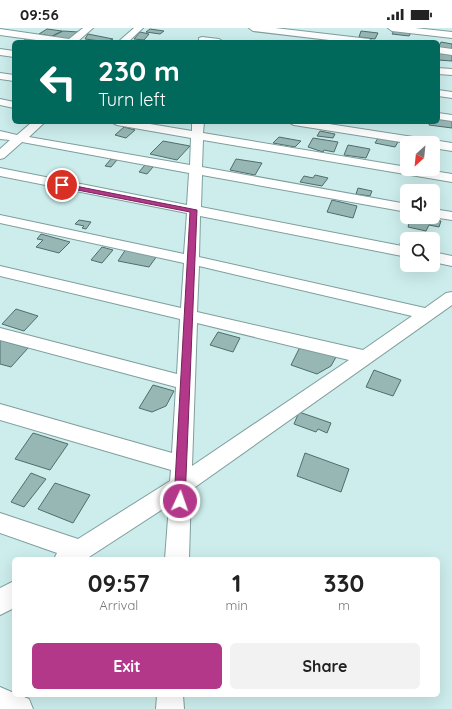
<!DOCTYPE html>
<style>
body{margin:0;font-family:Quicksand,sans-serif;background:#f2f2f2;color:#222;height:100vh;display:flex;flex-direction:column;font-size:15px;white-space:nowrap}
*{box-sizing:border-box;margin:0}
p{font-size:13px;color:#767676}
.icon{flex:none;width:22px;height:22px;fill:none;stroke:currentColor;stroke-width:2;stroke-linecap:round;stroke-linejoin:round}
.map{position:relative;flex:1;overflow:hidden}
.drawer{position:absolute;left:12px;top:529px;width:428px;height:140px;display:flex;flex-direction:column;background:#fff;border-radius:6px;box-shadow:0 4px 16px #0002}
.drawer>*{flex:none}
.guide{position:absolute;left:12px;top:12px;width:428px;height:84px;border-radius:6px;box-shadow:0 4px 16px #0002;background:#00695c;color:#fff;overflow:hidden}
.needle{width:26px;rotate:207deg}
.fabs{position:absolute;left:400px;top:108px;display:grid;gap:8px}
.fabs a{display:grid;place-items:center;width:40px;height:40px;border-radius:6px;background:#fff;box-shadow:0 4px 16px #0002;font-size:20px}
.pin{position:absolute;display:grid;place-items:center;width:34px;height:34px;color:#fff;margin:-17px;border:2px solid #fff;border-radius:50%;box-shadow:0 1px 4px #0007}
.me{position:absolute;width:44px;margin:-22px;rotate:3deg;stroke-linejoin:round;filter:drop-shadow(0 0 3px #0008)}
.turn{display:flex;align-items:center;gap:14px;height:84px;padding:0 20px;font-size:18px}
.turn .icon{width:52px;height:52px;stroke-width:2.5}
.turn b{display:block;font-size:28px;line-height:34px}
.eta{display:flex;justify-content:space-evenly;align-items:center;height:68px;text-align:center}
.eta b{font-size:24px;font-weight:700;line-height:28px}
.cta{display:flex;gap:8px;margin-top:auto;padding:8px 20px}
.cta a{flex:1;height:46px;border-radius:6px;background:#b3388a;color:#fff;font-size:16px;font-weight:700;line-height:46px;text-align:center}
.cta a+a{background:#f2f2f2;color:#222}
.status{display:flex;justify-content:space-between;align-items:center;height:28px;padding:0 20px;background:#fff;direction:ltr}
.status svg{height:11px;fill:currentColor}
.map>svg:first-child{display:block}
.building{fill:#97b7b5;stroke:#506d6c}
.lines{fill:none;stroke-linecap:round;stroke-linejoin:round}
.minor-casing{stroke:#7f9e9d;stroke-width:2}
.minor{fill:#fff;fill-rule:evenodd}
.route{fill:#b3388a;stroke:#74245a}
</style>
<div class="status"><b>09:56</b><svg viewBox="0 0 49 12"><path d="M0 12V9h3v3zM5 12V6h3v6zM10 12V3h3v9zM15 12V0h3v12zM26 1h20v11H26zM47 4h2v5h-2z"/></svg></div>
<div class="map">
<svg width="452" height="681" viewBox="0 0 452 681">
<rect width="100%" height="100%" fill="#ccedec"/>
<path class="building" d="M47 1 62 3 52 8 39 6Z
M150 1 164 3 160 6 146 4Z
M395 1 412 3 409 8 392 6Z
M63 3 78 4 69 11 51 9Z
M361 3 378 5 375 11 359 9Z
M140 4 149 6 144 12 134 11Z
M88 6 113 11 107 14 85 11Z
M27 10 45 12 43 14H22Z
M441 14 452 16V21L438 20Z
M438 25 452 26V33L438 32Z
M438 91 452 93V100L429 97 430 94H438Z
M124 99 135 102 126 110 115 107Z
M320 103 335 106 333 110 317 108Z
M279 109 301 113 295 119 273 115Z
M313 110 338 114 334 124 324 122 323 124 308 119Z
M378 110 398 114 395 119 375 115Z
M163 113 190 118 177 132 150 126Z
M348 117 370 121 366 130 344 127Z
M111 131 117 132 111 139 105 138Z
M236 131 262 135 255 147 230 142Z
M145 137 153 139 147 146 139 144Z
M315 147 328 150 322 158 300 154 304 148 313 150Z
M358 160 372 163 370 168 356 166Z
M332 172 357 178 353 190 327 184Z
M411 189H421L441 193 439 199 429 197 426 203 408 199Z
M79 192 91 194 86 201 82 200 84 198 75 196Z
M41 206 70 214 59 225 36 219 43 212 37 211Z
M403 206 428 211H407V218L400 216Z
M102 219 113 222 102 235 91 232Z
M126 221 157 228 149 239 118 233Z
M16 281 38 288 24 303 2 296Z
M218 304 240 310 233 324 210 317Z
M0 312 28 320 11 339 0 336Z
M300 319 336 329 331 338 317 346 291 337Z
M374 342 401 352 393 368 366 359Z
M153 357 174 363 166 378 152 384 139 380Z
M299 384 331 395 327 405 318 401 316 404 294 396Z
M33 405 68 416 50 442 15 431Z
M305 425 349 441 341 464 297 448Z
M31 445 46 451 24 479 11 474Z
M55 455 90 467 73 495 38 481Z"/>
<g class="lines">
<defs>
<path id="minor" d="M83 0H93L77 14H51L0 7V1L69 11Z
M134 0H143L128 14H118Z
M249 0H275L369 11 374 14H346L253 3Z
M388 0H415L452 4V10L392 3Z
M202 9 219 11 224 14H199V10Z
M438 19 452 21V27L438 25Z
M0 21 14 23V29L0 27Z
M438 40 452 41V47L438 46Z
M0 45 14 47V53L0 51Z
M438 62 452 64V70L438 68Z
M0 71 14 74V80L0 77Z
M438 85 452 87V93L438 91Z
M32 94H45L29 109 190 137 191 110 117 97 111 94H138L192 103V94H204L203 105 407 139V141H421L452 146V154L203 112 202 139 407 176V184L202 147 201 179 407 219V229L200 188 199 229 425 280 446 265 452 264V277L191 462 189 531H165L169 477 86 531H54L57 525 0 505V485L78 511 170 453 171 442 0 392V376L172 425 176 359 0 312V300L177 346 180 291 0 248V238L181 280 184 235 0 195V187L184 226 187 185 0 148V140L187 177 189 145 22 114 4 130 0 131V121L10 112 0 111V103L17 107ZM199 238 412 288 363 322 197 284ZM197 295 349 332 192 438Z
M288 94H316L452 115V123L433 120V115H407L294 97Z
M433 181 452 184V192L432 189Z
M433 224 452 228V238L433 234Z
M14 553V580L0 587V560Z
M0 659 14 665V667H19L29 671 33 681H0Z
M157 667H183L184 681H156Z"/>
</defs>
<use href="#minor" class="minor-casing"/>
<use href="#minor" class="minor"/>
</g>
<path class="route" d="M60 155 197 182 185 473 184 476 180 478 176 476 174 473 190 184 62 159 59 157Z"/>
</svg>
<div class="fabs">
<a><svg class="needle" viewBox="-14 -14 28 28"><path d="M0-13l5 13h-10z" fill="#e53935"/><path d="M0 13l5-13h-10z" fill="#767676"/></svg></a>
<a><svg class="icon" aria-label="sound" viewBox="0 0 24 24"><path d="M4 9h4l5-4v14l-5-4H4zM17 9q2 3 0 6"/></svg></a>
<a><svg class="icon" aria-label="search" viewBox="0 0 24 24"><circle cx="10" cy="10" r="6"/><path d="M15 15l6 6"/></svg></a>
</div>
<div class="pin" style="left:62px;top:157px;background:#d93025"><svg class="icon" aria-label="arrive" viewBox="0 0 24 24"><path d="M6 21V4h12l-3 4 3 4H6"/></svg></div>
<svg class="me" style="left:180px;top:473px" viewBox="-20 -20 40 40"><circle r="17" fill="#b3388a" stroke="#fff" stroke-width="3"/><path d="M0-11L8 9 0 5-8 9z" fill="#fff"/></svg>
<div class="guide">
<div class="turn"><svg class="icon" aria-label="left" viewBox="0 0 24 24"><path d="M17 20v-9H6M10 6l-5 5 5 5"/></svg><div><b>230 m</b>Turn left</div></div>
</div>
<section class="drawer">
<div class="eta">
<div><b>09:57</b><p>Arrival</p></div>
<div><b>1</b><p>min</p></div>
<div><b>330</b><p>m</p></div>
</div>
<div class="cta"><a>Exit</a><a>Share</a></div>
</section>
</div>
